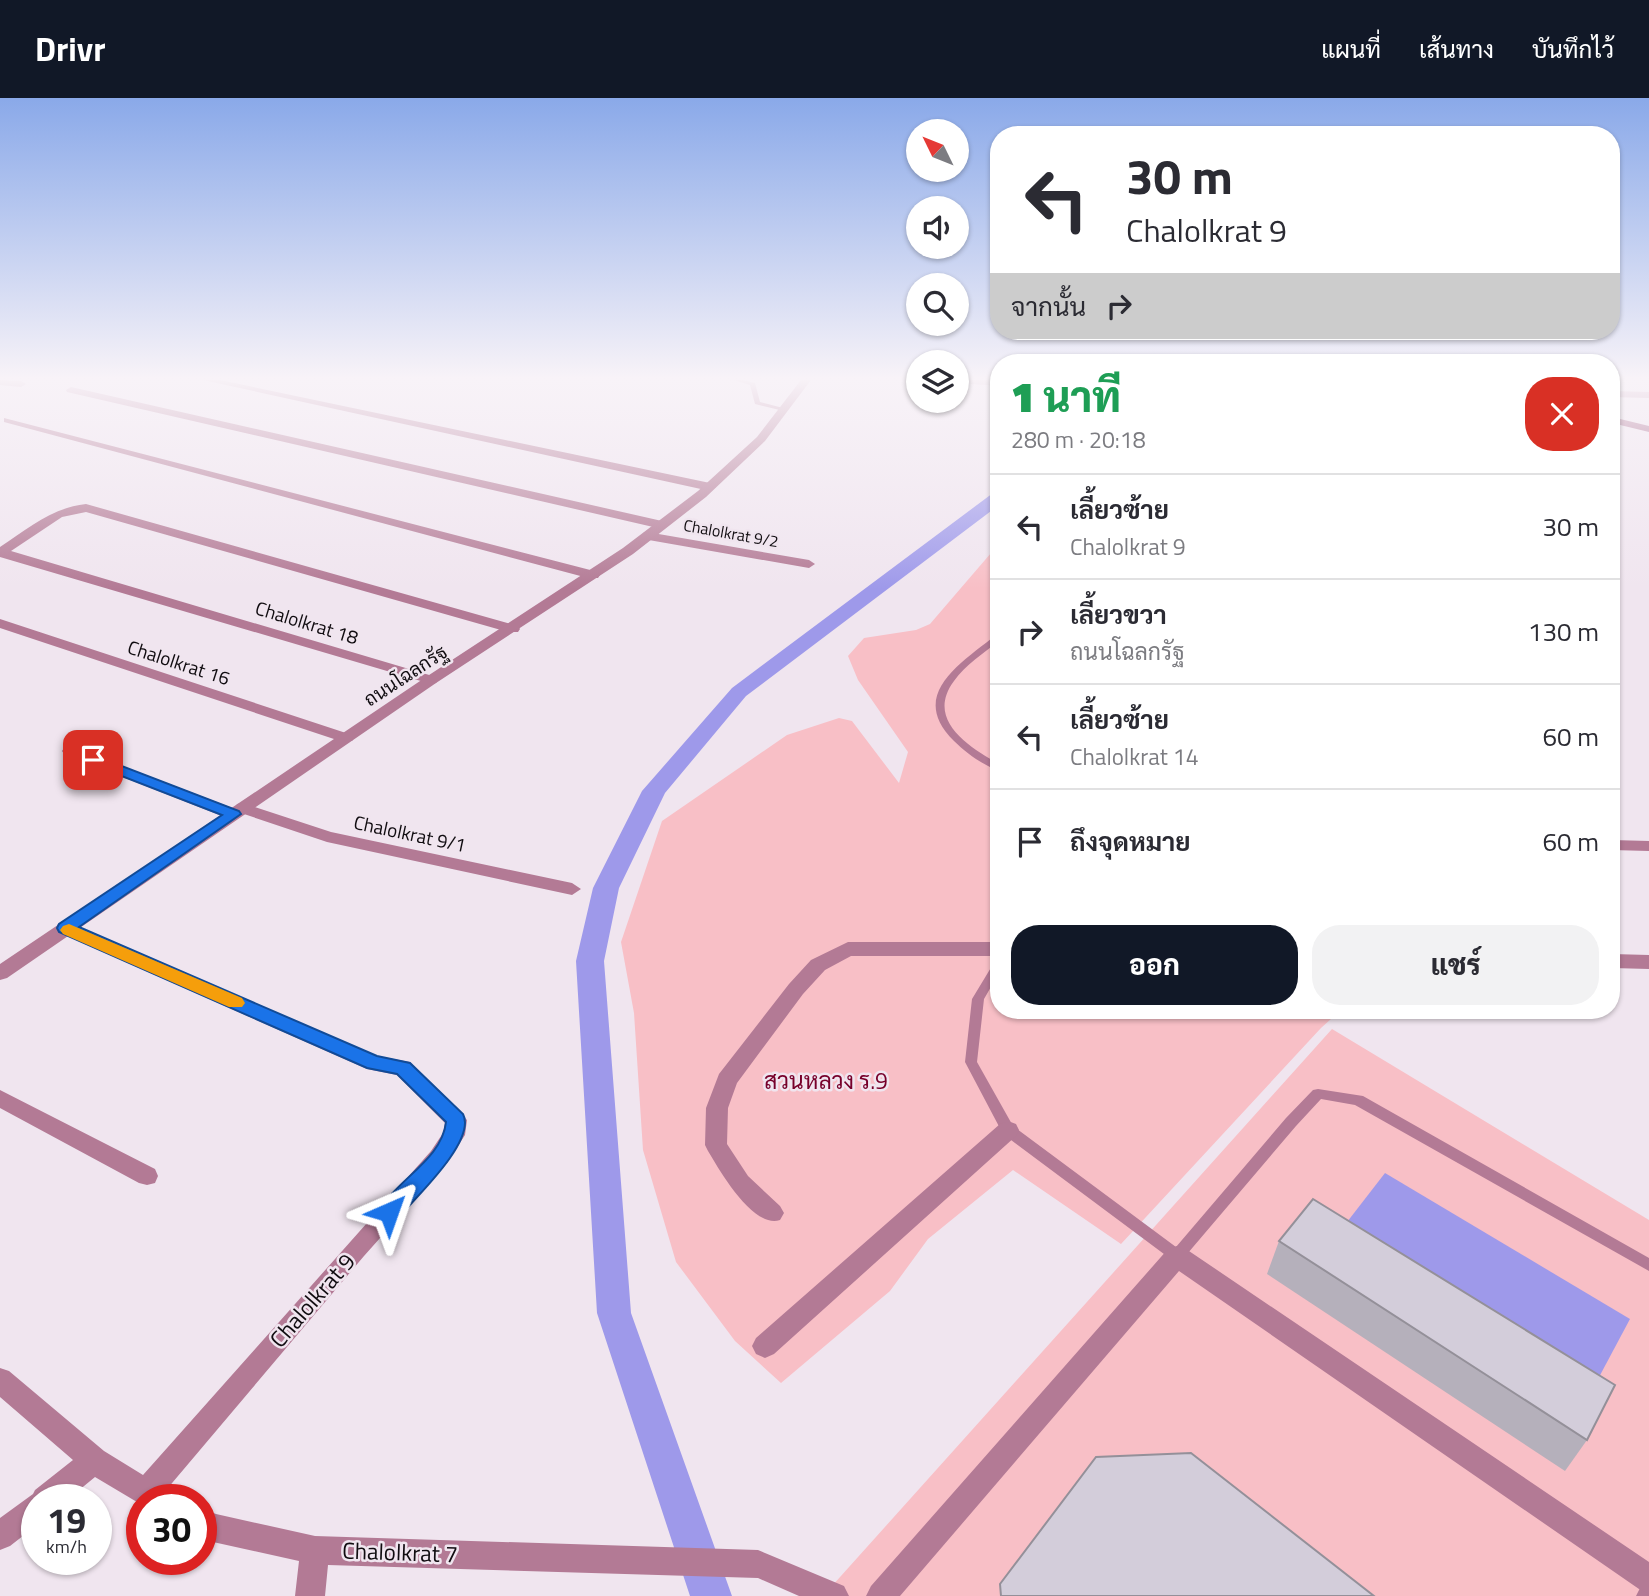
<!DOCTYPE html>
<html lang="th">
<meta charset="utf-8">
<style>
body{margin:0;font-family:"Titillium Web",Sarabun,sans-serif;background:#f2f2f3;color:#2b2b33;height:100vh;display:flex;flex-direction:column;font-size:26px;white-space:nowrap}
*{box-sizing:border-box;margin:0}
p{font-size:23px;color:#7c7c81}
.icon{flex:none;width:38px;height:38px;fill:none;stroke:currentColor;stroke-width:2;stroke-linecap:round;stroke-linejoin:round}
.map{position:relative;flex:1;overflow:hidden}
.panel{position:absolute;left:990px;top:256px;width:630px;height:665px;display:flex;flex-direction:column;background:#fff;border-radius:28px;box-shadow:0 2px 5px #0004}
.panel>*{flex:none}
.guide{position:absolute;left:990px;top:28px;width:630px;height:214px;border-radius:28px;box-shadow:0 2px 5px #0004;background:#fff;color:#2b2b33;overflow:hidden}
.needle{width:46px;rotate:313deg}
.fabs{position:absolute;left:906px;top:21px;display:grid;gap:14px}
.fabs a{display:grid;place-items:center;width:63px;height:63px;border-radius:50%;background:#fff;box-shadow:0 2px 5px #0004;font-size:35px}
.speed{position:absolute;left:21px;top:1386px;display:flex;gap:14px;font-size:35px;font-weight:700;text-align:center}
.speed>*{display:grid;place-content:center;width:91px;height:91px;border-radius:50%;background:#fff;box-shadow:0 2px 5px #0004;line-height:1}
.speed small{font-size:18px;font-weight:400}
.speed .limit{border:10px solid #d22;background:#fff;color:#111}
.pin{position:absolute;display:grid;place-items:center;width:60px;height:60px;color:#fff;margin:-30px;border-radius:14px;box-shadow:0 4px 10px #0006}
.me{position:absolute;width:77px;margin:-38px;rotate:43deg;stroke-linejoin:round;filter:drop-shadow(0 0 5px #0008)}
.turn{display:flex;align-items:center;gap:24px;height:147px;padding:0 21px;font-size:32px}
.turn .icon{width:91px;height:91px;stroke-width:2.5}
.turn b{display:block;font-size:49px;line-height:60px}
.then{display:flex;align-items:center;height:66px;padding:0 21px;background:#0003;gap:14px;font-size:26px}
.round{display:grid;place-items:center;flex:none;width:74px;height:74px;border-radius:28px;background:#f2f2f3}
.summary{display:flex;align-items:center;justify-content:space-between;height:119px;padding:0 21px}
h1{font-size:42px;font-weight:800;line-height:52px;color:#1e9e55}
.action{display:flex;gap:14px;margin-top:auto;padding:14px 21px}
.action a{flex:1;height:80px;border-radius:28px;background:#111827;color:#fff;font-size:28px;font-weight:800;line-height:80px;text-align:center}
.action a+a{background:#f2f2f3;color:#2b2b33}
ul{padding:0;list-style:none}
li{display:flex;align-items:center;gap:21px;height:105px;padding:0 21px;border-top:2px solid #e1e1e2}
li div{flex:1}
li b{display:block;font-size:26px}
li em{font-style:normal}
header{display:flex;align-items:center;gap:42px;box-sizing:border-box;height:98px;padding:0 35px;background:#111827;color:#fff}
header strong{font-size:33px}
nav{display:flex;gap:38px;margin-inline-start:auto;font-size:24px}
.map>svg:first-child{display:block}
.green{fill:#f8bfc6}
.water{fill:#9e99ea}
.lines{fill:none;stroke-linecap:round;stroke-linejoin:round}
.canal{fill:#9e99ea;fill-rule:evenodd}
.service{fill:#b37a95;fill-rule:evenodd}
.minor{fill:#b37a95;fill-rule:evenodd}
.tertiary{fill:#b37a95;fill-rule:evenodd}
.secondary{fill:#93436d;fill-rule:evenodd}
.wall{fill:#b5b0bb}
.building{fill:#d3cdda;stroke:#949099;stroke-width:2}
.route{fill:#1a73e8;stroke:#114b97;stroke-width:2}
.slow{fill:#f59e0b}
.labels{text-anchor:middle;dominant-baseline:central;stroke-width:5;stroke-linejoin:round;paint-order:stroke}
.far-street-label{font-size:16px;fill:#100c10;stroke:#f0e5ef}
.street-label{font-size:19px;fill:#100c10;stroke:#f0e5ef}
.near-park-label{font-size:23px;fill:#77002b;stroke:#f0e5ef}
.near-street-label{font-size:23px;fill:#100c10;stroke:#f0e5ef}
</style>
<header>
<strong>Drivr</strong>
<nav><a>แผนที่</a><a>เส้นทาง</a><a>บันทึกไว้</a></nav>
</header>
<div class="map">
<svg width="1649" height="1498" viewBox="0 0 1649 1498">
<rect width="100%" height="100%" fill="#f0e5ef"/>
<path class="green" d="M999 451V912H1341L1321 930 1121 1146 1013 1072 928 1141 890 1193 781 1285 735 1243 676 1164 643 1052 634 915 621 844 662 723 787 637 839 620 852 623 899 685 908 654 858 582 848 558 864 540 916 532 930 526 991 455Z
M1332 931 1649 1122V1498H823Z"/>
<path class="water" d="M1385 1075 1630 1221 1590 1296 1337 1137Z"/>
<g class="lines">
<path class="canal" d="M999 394V407L746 598 665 695 619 790 604 863 631 1215 732 1498H690L597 1215 576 863 593 790 642 693 732 590 993 395Z"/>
<path class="service" d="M734 282H743L755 285 760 304 787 311 784 313 755 306 750 287Z
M996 537H999V543C984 555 965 567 954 583 925 622 969 649 999 666V673C983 667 966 655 954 643 907 597 961 565 996 537Z
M999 862V875L984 901 977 964 1013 1028 1176 1149 1286 1020 1313 992 1318 991 1363 998 1649 1160V1173L1355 1007 1321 1001 1296 1028 1182 1162 1177 1164 1172 1162 1003 1036 965 964 972 901 995 863Z
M1649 1481V1498H1636L1643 1484Z"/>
<path class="minor" d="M0 282 21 283 26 286 21 289 0 287Z
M203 282H220L710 385 716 389 710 393Z
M957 282H999V288L958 285Z
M71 289 662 423 668 427 662 431 67 294 66 292Z
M4 320 598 474 600 477 598 480H588L4 324Z
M86 406 518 528 520 531 518 534H508L86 414 62 419 11 453 436 579 438 582 436 585 431 586 0 459V449C29 430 51 410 86 406Z
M647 434 809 462 815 466 809 470 643 441V435Z
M0 521 352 637 354 640 352 643H340L0 530Z
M70 648 235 711 237 706 243 705 331 734 572 785 581 791 572 797 327 744 241 715 239 720H227L64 656 62 653 64 650Z
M1612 742 1649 743V753L1612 752Z
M65 824 377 958 410 964 467 1022 465 1037 447 1065 364 1158 167 1391 173 1402H142V1407L95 1379 67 1402H37V1427L10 1448 0 1452V1420L33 1396 35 1392 73 1362 0 1299V1270L9 1273 104 1353 143 1377 431 1053 443 1035 445 1025 397 977 367 971 58 834 56 830 58 826Z
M848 844H999V858H851L825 872 803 896 737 985 728 1010 727 1046 748 1078 780 1108 784 1115 780 1122C753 1131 720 1073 708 1053L705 1047 706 1010 719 976 789 886 811 862Z
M1612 856 1649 857V871L1612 870Z
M0 992 155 1071 158 1078 155 1085 147 1087 139 1085 0 1010Z
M1008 1023 1016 1026 1019 1032 1016 1038 774 1256 765 1260 756 1256 752 1248 756 1240 1000 1026Z
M1177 1148 1186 1151 1649 1464V1496L1639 1491 1179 1173 900 1498H866L871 1488 1168 1151Z
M201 1410 216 1416 315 1438 758 1452 844 1488 849 1498H799L758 1480 328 1467 325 1498H295L299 1463 213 1444 201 1439Z"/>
<path class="tertiary" d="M801 282H811L765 343 706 399 633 456 436 585 7 880 0 882V866L426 579 623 450 698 393 757 339Z
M1612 293 1649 294V300L1612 299Z"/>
<path class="secondary" d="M1612 319 1649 328V334L1612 325Z"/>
</g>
<path class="wall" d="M1279 1143 1587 1342 1565 1373 1267 1176Z"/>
<path class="building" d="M1313 1101 1615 1287 1587 1342 1279 1143Z
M1191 1355 1374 1498H1001L1000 1486 1096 1359Z"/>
<linearGradient id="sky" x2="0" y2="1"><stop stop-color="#8aa9e9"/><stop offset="0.57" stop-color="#f8f3f8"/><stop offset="1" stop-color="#f8f3f8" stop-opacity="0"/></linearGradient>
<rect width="1649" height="491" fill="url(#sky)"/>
<path class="route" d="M93 657 239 713 241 716 79 829 377 958 410 965 463 1016C477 1043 414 1101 397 1121L389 1123 382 1121 379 1114C395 1082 442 1062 446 1024L397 976 367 970 59 834 57 830 59 826 222 717 88 665 86 662Z"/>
<path class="slow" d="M69 826 242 900 245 905 242 909H229L63 836 60 832 63 828Z"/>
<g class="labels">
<g class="far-street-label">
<text transform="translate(731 435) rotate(10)">Chalolkrat 9/2</text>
</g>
<g class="street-label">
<text transform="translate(307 524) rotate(17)">Chalolkrat 18</text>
<text transform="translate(179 564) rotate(18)">Chalolkrat 16</text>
<text transform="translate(405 577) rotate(-33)">ถนนโฉลกรัฐ</text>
<text transform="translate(410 735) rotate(12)">Chalolkrat 9/1</text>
</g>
<g class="near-park-label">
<text x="826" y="982">สวนหลวง ร.9</text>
</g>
<g class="near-street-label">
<text transform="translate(312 1202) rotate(-49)">Chalolkrat 9</text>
<text transform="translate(400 1454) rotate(2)">Chalolkrat 7</text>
</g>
</g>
</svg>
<div class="fabs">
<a><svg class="needle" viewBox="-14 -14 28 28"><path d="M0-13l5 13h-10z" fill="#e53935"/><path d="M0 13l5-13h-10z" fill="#7c7c81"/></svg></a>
<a><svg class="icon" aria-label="sound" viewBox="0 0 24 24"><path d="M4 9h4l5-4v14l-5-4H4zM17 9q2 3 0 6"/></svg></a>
<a><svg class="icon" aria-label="search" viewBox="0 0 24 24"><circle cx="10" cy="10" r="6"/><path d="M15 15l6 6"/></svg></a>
<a><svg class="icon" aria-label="layers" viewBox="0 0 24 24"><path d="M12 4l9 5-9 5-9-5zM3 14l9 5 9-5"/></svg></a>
</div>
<div class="speed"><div>19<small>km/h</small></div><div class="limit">30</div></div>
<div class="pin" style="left:93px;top:662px;background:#d93025"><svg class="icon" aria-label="arrive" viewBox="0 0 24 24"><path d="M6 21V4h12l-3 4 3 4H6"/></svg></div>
<svg class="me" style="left:389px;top:1114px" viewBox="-20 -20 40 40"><path d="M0-17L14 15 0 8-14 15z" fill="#1a73e8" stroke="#fff" stroke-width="4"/></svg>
<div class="guide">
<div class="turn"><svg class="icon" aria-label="left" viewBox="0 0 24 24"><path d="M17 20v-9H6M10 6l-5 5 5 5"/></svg><div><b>30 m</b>Chalolkrat 9</div></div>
<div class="then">จากนั้น<svg class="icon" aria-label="right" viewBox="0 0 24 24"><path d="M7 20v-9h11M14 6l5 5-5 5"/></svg></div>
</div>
<section class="panel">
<div class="summary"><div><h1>1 นาที</h1><p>280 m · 20:18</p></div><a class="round" style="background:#d93025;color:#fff"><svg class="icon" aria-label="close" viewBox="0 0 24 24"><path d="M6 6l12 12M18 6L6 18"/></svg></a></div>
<ul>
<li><svg class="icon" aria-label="left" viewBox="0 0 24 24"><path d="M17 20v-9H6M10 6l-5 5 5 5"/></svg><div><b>เลี้ยวซ้าย</b><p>Chalolkrat 9</p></div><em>30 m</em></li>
<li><svg class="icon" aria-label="right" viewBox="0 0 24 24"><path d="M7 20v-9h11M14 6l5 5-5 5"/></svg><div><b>เลี้ยวขวา</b><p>ถนนโฉลกรัฐ</p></div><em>130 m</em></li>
<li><svg class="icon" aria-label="left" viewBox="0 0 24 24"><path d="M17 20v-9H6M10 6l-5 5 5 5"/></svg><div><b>เลี้ยวซ้าย</b><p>Chalolkrat 14</p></div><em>60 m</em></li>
<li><svg class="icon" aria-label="arrive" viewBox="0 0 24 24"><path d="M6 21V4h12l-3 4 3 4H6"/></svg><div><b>ถึงจุดหมาย</b></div><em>60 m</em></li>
</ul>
<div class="action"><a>ออก</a><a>แชร์</a></div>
</section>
</div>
